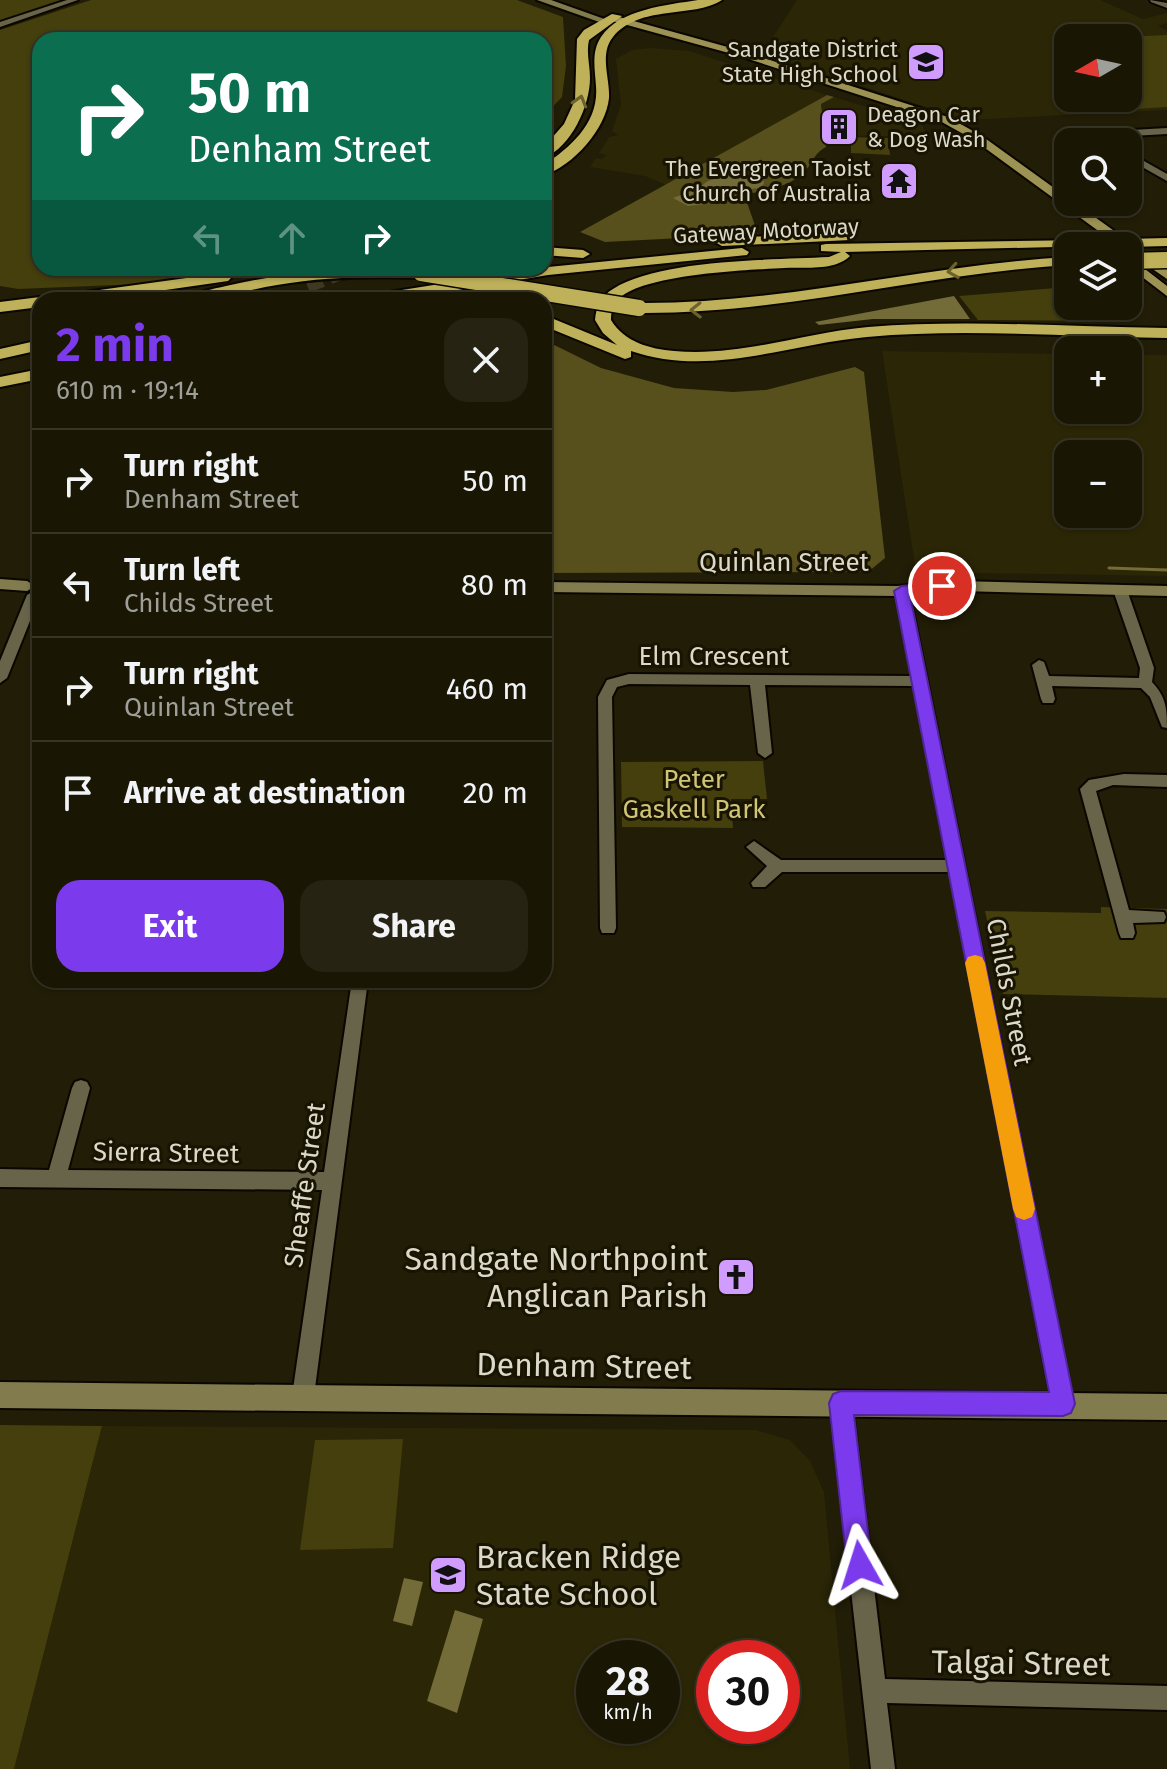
<!DOCTYPE html>
<meta charset="utf-8">
<style>
body{margin:0;font-family:"Fira Sans",sans-serif;background:#262313;color:#f1f3f6;height:100vh;display:flex;flex-direction:column;font-size:30px;white-space:nowrap}
*{box-sizing:border-box;margin:0}
p{font-size:26px;color:#9f9f9a}
.icon{flex:none;width:44px;height:44px;fill:none;stroke:currentColor;stroke-width:2;stroke-linecap:round;stroke-linejoin:round}
.map{position:relative;flex:1;overflow:hidden}
.panel{position:absolute;left:32px;top:292px;width:520px;height:696px;display:flex;flex-direction:column;background:#191604;border-radius:24px;box-shadow:0 2px 6px #0004,0 0 0 2px #373526}
.panel>*{flex:none}
.top-card{position:absolute;left:32px;top:32px;width:520px;height:244px;border-radius:24px;box-shadow:0 2px 6px #0004,0 0 0 2px #373526;background:#0b6e4f;color:#fff;overflow:hidden}
.needle{width:52px;rotate:261deg}
.buttons{position:absolute;left:1054px;top:24px;display:grid;gap:16px}
.buttons a{display:grid;place-items:center;width:88px;height:88px;border-radius:16px;background:#191604;box-shadow:0 2px 6px #0004,0 0 0 2px #373526;font-size:40px}
.speed{position:absolute;left:576px;top:1640px;display:flex;gap:16px;font-size:40px;font-weight:700;text-align:center}
.speed>*{display:grid;place-content:center;width:104px;height:104px;border-radius:50%;background:#191604;box-shadow:0 2px 6px #0004,0 0 0 2px #373526;line-height:1}
.speed small{font-size:20px;font-weight:400}
.speed .limit{border:12px solid #d22;background:#fff;color:#111}
.pin{position:absolute;display:grid;place-items:center;width:68px;height:68px;color:#fff;margin:-34px;border:4px solid #fff;border-radius:50%;box-shadow:0 2px 8px #0007}
.me{position:absolute;width:88px;margin:-44px;rotate:354deg;stroke-linejoin:round;filter:drop-shadow(0 0 6px #0008)}
.turn{display:flex;align-items:center;gap:28px;height:168px;padding:0 24px;font-size:36px}
.turn .icon{width:104px;height:104px;stroke-width:2.5}
.turn b{display:block;font-size:56px;line-height:68px}
.lanes{display:flex;align-items:center;height:76px;padding:0 24px;background:#0003;justify-content:center;gap:40px;direction:ltr}
.lanes .off{opacity:.35}
.round{display:grid;place-items:center;flex:none;width:84px;height:84px;border-radius:24px;background:#262313}
.summary{display:flex;align-items:center;justify-content:space-between;height:136px;padding:0 24px}
h1{font-size:48px;font-weight:700;line-height:60px;color:#7c3aed}
.cta{display:flex;gap:16px;margin-top:auto;padding:16px 24px}
.cta a{flex:1;height:92px;border-radius:24px;background:#7c3aed;color:#fff;font-size:32px;font-weight:700;line-height:92px;text-align:center}
.cta a+a{background:#262313;color:#f1f3f6}
ul{padding:0;list-style:none}
li{display:flex;align-items:center;gap:24px;height:104px;padding:0 24px;border-top:2px solid #373526}
li div{flex:1}
li b{display:block;font-size:30px}
li em{font-style:normal}
.map>svg:first-child{display:block}
.built{fill:#2b2606;fill-rule:evenodd}
.green{fill:#453e0d}
.forest{fill:#574f1c}
.water{fill:#736b38}
.lines{fill:none;stroke-linecap:round;stroke-linejoin:round}
.stream{stroke:#736b38;stroke-width:3}
.highway-tunnel{stroke:#3d3923;stroke-width:16;stroke-dasharray:16 8;stroke-linecap:butt}
.street-casing{stroke:#0b0700;stroke-width:4}
.secondary-casing{stroke:#0b0700;stroke-width:4}
.primary-casing{stroke:#0b0700;stroke-width:4}
.highway-casing{stroke:#0b0700;stroke-width:4}
.street{fill:#67644a;fill-rule:evenodd}
.secondary{fill:#817b4e;fill-rule:evenodd}
.primary{fill:#9c9253;fill-rule:evenodd}
.highway{fill:#bfb159;fill-rule:evenodd}
.highway-bridge-casing{stroke:#0b0700;stroke-width:19;stroke-linecap:butt}
.highway-bridge{stroke:#bfb159;stroke-width:16}
.oneway{stroke:#6c622d}
.route{fill:#7c3aed;stroke:#51269a;stroke-width:2}
.slow{fill:#f59e0b}
.labels{text-anchor:middle;dominant-baseline:central;stroke-width:6;stroke-linejoin:round;paint-order:stroke}
.far-poi-label{font-size:22px;fill:#dbd9ca;stroke:#181401;text-anchor:end}
.far-street-label{font-size:22px;fill:#dbd9ca;stroke:#181401}
.street-label{font-size:26px;fill:#dbd9ca;stroke:#181401}
.park-label{font-size:26px;fill:#d0c475;stroke:#181401}
.near-poi-label{font-size:32px;fill:#dbd9ca;stroke:#181401;text-anchor:end}
.near-street-label{font-size:32px;fill:#dbd9ca;stroke:#181401}
</style>
<div class="map">
<svg width="1167" height="1769" viewBox="0 0 1167 1769">
<rect width="100%" height="100%" fill="#211d06"/>
<path class="built" d="M797 0H1100L1143 19 1167 13V23L1158 26 1167 30V110L965 120 777 58 771 40ZM1068 38H1128V98H1068Z
M651 48 689 51 827 95 666 185 645 176 590 167 596 158 602 159 606 155 599 153 609 137 618 135 612 131 621 105 616 59 632 50Z
M834 97 922 124 927 137 825 135 821 103Z
M882 351 1068 354V410H1128V355H1167V576L916 572ZM1128 454V514H1068V454Z
M102 1426 756 1430 790 1440 810 1461 824 1492 850 1769H14ZM594 1658H662V1726H594ZM714 1658H782V1726H714Z"/>
<path class="green" d="M0 0H63L0 21Z
M91 0H517L563 17 566 66 562 97 544 116V40H40V268H247L140 284 18 289 0 286V30Z
M1167 35V107L1089 112 1075 98H1128V38H1100Z
M851 137 888 138 890 155 851 153Z
M1068 287V306H1098L1112 321 978 320 959 296Z
M763 761 767 799H731L733 828 622 827 621 762Z
M1101 907 1167 909V998L1003 994 985 911 1101 913Z
M0 1425 102 1426 14 1769H0Z
M403 1439 393 1548 300 1550 315 1440Z"/>
<path class="forest" d="M827 95 834 97 821 104 826 147C813 154 814 162 805 171 790 187 764 192 744 194L758 234 605 242 580 232Z
M544 340 601 368 674 388 733 392 766 390 855 367 864 372 885 558 868 572 544 573Z"/>
<path class="water" d="M753 167 761 169 764 184 759 188 733 191 721 202 688 206 673 198 697 189 708 181Z
M954 296 970 319H873L819 325 815 322Z
M404 1578 423 1582 412 1626 393 1621Z
M455 1610 483 1619 457 1713 427 1701Z"/>
<g class="lines">
<path class="stream" d="M1109 568 1167 570"/>
<path class="highway-tunnel" d="M307 285 351 268"/>
<defs>
<path id="street" d="M67 0H78L0 27V22Z
M1150 0 1167 3V8L1151 2Z
M1167 128V134L1096 138 1092 135 1096 132Z
M1128 152 1167 174V181L1128 159Z
M1120 586 1127 590 1154 668 1152 682C1166 697 1167 708 1167 728L1162 727 1150 697 1141 688 1052 686 1055 699 1053 703H1043L1041 699 1032 665 1039 660 1044 662 1049 676 1139 678 1140 668 1113 590Z
M902 587 909 591 1074 1404 1070 1411 1063 1415 1056 1411 1052 1404 950 872H782L765 887H753L751 883 767 866 746 847 754 841 781 860H947L914 686 765 685 772 753 765 758 758 753 750 685 629 684 617 687 612 697 616 928 614 933H602L600 928 598 697 607 680 629 674 912 676 895 591Z
M34 591 39 592 40 596 7 678 0 683V661L27 595Z
M1124 774 1167 775V787L1113 785 1096 791 1129 910 1164 912 1166 917 1164 922 1133 923 1135 933 1133 938H1121L1119 933 1080 789 1089 780Z
M352 980H368L314 1396 310 1403 303 1407 296 1403 292 1396 322 1190 0 1187V1169L49 1170 72 1088 75 1082 81 1080 87 1082 90 1088 68 1170 324 1172Z
M841 1392 848 1396 852 1403 885 1679 1167 1686V1710L887 1703 895 1769H871L830 1403 834 1396Z"/>
<path id="secondary" d="M537 0H551L610 21 602 23Z
M0 579 27 581 35 586 27 591 0 589Z
M958 581 1167 586V596L958 591 897 596 544 592V582L897 586Z
M0 1382 1167 1394V1420L0 1408Z"/>
<path id="primary" d="M612 15 742 51 948 117 982 136 1068 198V202H1074L1167 269V279L1128 252V246H1119L974 140 940 121 736 55 609 20Z
M1141 266 1167 286V296L1137 273 1135 270Z"/>
<path id="highway" d="M698 0H722C692 19 640 4 613 37 599 54 610 78 609 98 606 129 573 166 544 175V165C572 146 599 122 596 86 595 69 591 52 601 37 620 9 667 5 698 0Z
M612 14 622 16 589 40C586 53 590 65 590 78 590 106 571 147 544 158V147L564 124 575 100 577 39 584 30Z
M845 233 852 237 850 240 722 246 715 242 722 238Z
M1167 238V246L1128 247 1120 243 1127 239Z
M1088 240 1093 241 1094 246 845 252 850 256C835 271 805 267 784 268 750 270 636 274 616 302 612 307 611 314 611 320 624 342 650 349 674 351 740 357 803 333 868 327 967 319 1068 327 1167 328V338C1067 337 966 328 867 337 788 344 710 378 631 351V357L625 359 544 326V315L617 345 603 333 595 320C596 307 601 296 613 289 659 259 773 260 829 257L841 252 821 251V245L826 244Z
M544 247 583 250 590 254 583 258 544 255Z
M742 248 749 252 747 255 548 275 398 300H362L370 295 548 267Z
M1068 257V265C924 274 784 314 639 313L631 308 639 303C784 304 924 265 1068 257Z
M406 268H421L429 273 421 278C373 276 325 277 277 285 246 290 217 300 185 300 195 292 213 289 226 286 286 272 344 268 406 268Z
M223 273 231 278 228 281 96 300H55L63 295Z
M40 297 46 300H40V307L0 312V302Z
M40 340V350L0 359V349Z
M40 369V379L0 387V377Z"/>
</defs>
<use href="#street" class="street-casing"/>
<use href="#secondary" class="secondary-casing"/>
<use href="#primary" class="primary-casing"/>
<use href="#highway" class="highway-casing"/>
<use href="#street" class="street"/>
<use href="#secondary" class="secondary"/>
<use href="#primary" class="primary"/>
<use href="#highway" class="highway"/>
<defs>
<path id="highway-bridge" d="M1084 240H1126
M1128 261 1167 260
M421 273 639 308"/>
</defs>
<use href="#highway-bridge" class="highway-bridge-casing"/>
<use href="#highway-bridge" class="highway-bridge"/>
</g>
<defs><path id="oneway-chevron" d="M-2-3.5L2.5 0L-2 3.5" fill="none" stroke-width="1.6" stroke-linecap="round" stroke-linejoin="round" transform="scale(2)"/></defs>
<g class="oneway">
<use href="#oneway-chevron" transform="translate(580 101) rotate(-74)"/>
<use href="#oneway-chevron" transform="translate(953 271) rotate(171)"/>
<use href="#oneway-chevron" transform="translate(696 310) rotate(179)"/>
</g>
<path class="route" d="M942 582 947 583V590L910 595 1075 1404 1071 1413 1063 1416 854 1415 872 1565 869 1574 860 1577 850 1574 847 1565 829 1403 833 1394 841 1391 1049 1392 894 591 902 586Z"/>
<path class="slow" d="M975 955 982 957 985 963 1035 1209 1032 1217 1024 1220 1016 1217 1013 1209 965 963 968 957Z"/>
<defs>
<symbol id="school-square" viewBox="-11 -11 22 22"><rect x="-9" y="-9" width="18" height="18" rx="4" fill="#d09dff" stroke="#181401"/><path d="M0-5L7-2L0 1L-7-2ZM-4 1L0 2.5L4 1V4Q0 6-4 4Z" fill="#111"/></symbol>
<symbol id="building-square" viewBox="-11 -11 22 22"><rect x="-9" y="-9" width="18" height="18" rx="4" fill="#d09dff" stroke="#181401"/><path d="M-4-6H4V6H1V3H-1V6H-4ZM-2.5-4.3h1.7v1.8h-1.7ZM.8-4.3h1.7v1.8H.8ZM-2.5-1h1.7V.8h-1.7ZM.8-1h1.7V.8H.8Z" fill="#111"/></symbol>
<symbol id="temple-square" viewBox="-11 -11 22 22"><rect x="-9" y="-9" width="18" height="18" rx="4" fill="#d09dff" stroke="#181401"/><path d="M0-6L5-2H3V0L6.5 2.5H4V6H1.5V3h-3V6H-4V2.5H-6.5L-3 0V-2H-5Z" fill="#111"/></symbol>
<symbol id="church-square" viewBox="-11 -11 22 22"><rect x="-9" y="-9" width="18" height="18" rx="4" fill="#d09dff" stroke="#181401"/><path d="M-1.2-6h2.4v3.5h3.3v2.4h-3.3V6h-2.4V-.1h-3.3v-2.4h3.3Z" fill="#111"/></symbol>
</defs>
<g fill-rule="evenodd">
<use href="#school-square" x="904" y="40" width="44" height="44"/>
<use href="#building-square" x="817" y="105" width="44" height="44"/>
<use href="#temple-square" x="877" y="159" width="44" height="44"/>
<use href="#church-square" x="714" y="1255" width="44" height="44"/>
<use href="#school-square" x="426" y="1553" width="44" height="44"/>
</g>
<g class="labels">
<g class="far-poi-label">
<text x="898" y="49">Sandgate District<tspan x="898" dy="25">State High School</tspan></text>
<text x="867" y="114" text-anchor="start">Deagon Car<tspan x="867" dy="25">&amp; Dog Wash</tspan></text>
<text x="871" y="168">The Evergreen Taoist<tspan x="871" dy="25">Church of Australia</tspan></text>
</g>
<g class="far-street-label">
<text transform="translate(766 231) rotate(-3)">Gateway Motorway</text>
</g>
<g class="street-label">
<text x="784" y="562">Quinlan Street</text>
<text x="714" y="656">Elm Crescent</text>
<text transform="translate(1009 992) rotate(79)">Childs Street</text>
<text transform="translate(166 1153) rotate(1)">Sierra Street</text>
<text transform="translate(305 1185) rotate(-82)">Sheaffe Street</text>
</g>
<g class="park-label">
<text x="694" y="779">Peter<tspan x="694" dy="30">Gaskell Park</tspan></text>
</g>
<g class="near-poi-label">
<text x="708" y="1259">Sandgate Northpoint<tspan x="708" dy="37">Anglican Parish</tspan></text>
<text x="476" y="1557" text-anchor="start">Bracken Ridge<tspan x="476" dy="37">State School</tspan></text>
</g>
<g class="near-street-label">
<text transform="translate(584 1366) rotate(1)">Denham Street</text>
<text transform="translate(1021 1663) rotate(1)">Talgai Street</text>
</g>
</g>
</svg>
<div class="buttons">
<a><svg class="needle" viewBox="-14 -14 28 28"><path d="M0-13l5 13h-10z" fill="#e53935"/><path d="M0 13l5-13h-10z" fill="#9f9f9a"/></svg></a>
<a><svg class="icon" aria-label="search" viewBox="0 0 24 24"><circle cx="10" cy="10" r="6"/><path d="M15 15l6 6"/></svg></a>
<a><svg class="icon" aria-label="layers" viewBox="0 0 24 24"><path d="M12 4l9 5-9 5-9-5zM3 14l9 5 9-5"/></svg></a>
<a>+</a>
<a>−</a>
</div>
<div class="speed"><div>28<small>km/h</small></div><div class="limit">30</div></div>
<div class="pin" style="left:942px;top:586px;background:#d93025"><svg class="icon" aria-label="arrive" viewBox="0 0 24 24"><path d="M6 21V4h12l-3 4 3 4H6"/></svg></div>
<svg class="me" style="left:860px;top:1565px" viewBox="-20 -20 40 40"><path d="M0-17L14 15 0 8-14 15z" fill="#7c3aed" stroke="#fff" stroke-width="4"/></svg>
<div class="top-card">
<div class="turn"><svg class="icon" aria-label="right" viewBox="0 0 24 24"><path d="M7 20v-9h11M14 6l5 5-5 5"/></svg><div><b>50 m</b>Denham Street</div></div>
<div class="lanes"><svg class="icon off" aria-label="left" viewBox="0 0 24 24"><path d="M17 20v-9H6M10 6l-5 5 5 5"/></svg><svg class="icon off" aria-label="ahead" viewBox="0 0 24 24"><path d="M12 20V5M6 11l6-6 6 6"/></svg><svg class="icon" aria-label="right" viewBox="0 0 24 24"><path d="M7 20v-9h11M14 6l5 5-5 5"/></svg></div>
</div>
<section class="panel">
<div class="summary"><div><h1>2 min</h1><p>610 m · 19:14</p></div><a class="round"><svg class="icon" aria-label="close" viewBox="0 0 24 24"><path d="M6 6l12 12M18 6L6 18"/></svg></a></div>
<ul>
<li><svg class="icon" aria-label="right" viewBox="0 0 24 24"><path d="M7 20v-9h11M14 6l5 5-5 5"/></svg><div><b>Turn right</b><p>Denham Street</p></div><em>50 m</em></li>
<li><svg class="icon" aria-label="left" viewBox="0 0 24 24"><path d="M17 20v-9H6M10 6l-5 5 5 5"/></svg><div><b>Turn left</b><p>Childs Street</p></div><em>80 m</em></li>
<li><svg class="icon" aria-label="right" viewBox="0 0 24 24"><path d="M7 20v-9h11M14 6l5 5-5 5"/></svg><div><b>Turn right</b><p>Quinlan Street</p></div><em>460 m</em></li>
<li><svg class="icon" aria-label="arrive" viewBox="0 0 24 24"><path d="M6 21V4h12l-3 4 3 4H6"/></svg><div><b>Arrive at destination</b></div><em>20 m</em></li>
</ul>
<div class="cta"><a>Exit</a><a>Share</a></div>
</section>
</div>
